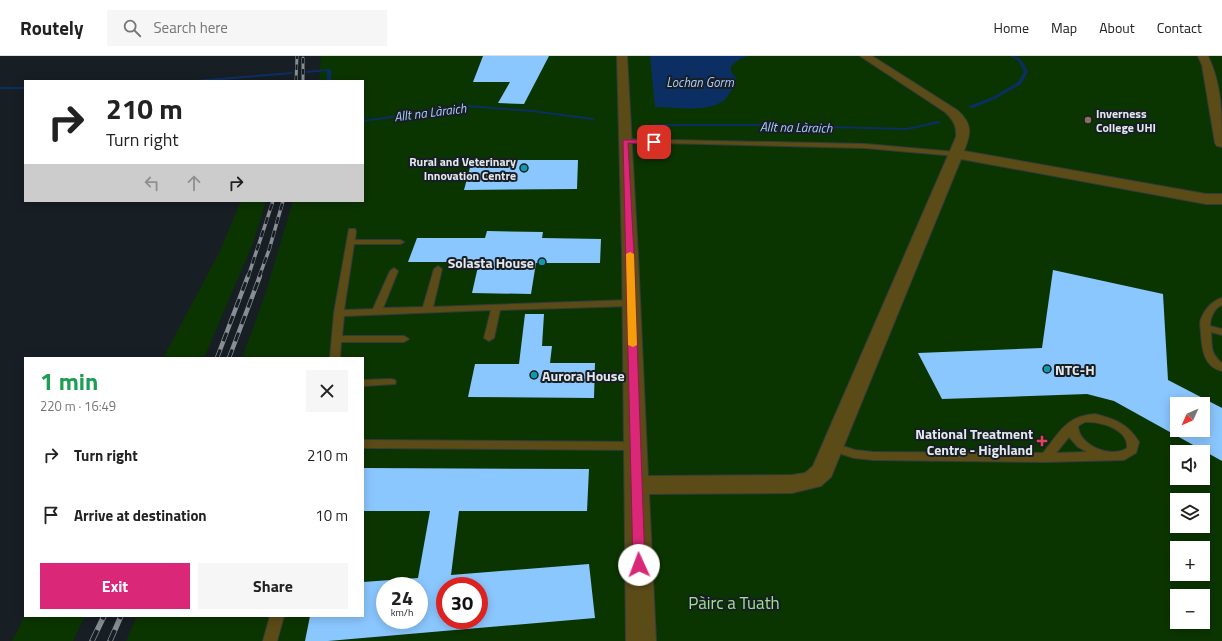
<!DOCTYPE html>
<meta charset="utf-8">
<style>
body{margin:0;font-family:"Titillium Web",sans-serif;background:#f6f6f6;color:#222;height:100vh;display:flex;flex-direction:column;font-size:15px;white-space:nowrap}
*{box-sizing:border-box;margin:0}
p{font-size:13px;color:#767676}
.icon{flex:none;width:22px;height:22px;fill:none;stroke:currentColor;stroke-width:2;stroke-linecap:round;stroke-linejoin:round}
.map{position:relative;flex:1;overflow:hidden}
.details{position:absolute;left:24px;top:301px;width:340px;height:260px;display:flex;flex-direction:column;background:#fff;border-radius:0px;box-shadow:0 2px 10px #0003}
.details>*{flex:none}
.hud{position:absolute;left:24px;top:24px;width:340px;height:122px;border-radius:0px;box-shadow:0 2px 10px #0003;background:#fff;color:#222;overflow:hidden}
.needle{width:26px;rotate:225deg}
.controls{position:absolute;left:1170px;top:341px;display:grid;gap:8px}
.controls a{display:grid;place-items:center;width:40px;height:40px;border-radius:0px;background:#fff;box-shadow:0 2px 10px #0003;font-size:20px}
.speed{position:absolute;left:376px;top:521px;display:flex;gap:8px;font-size:20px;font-weight:700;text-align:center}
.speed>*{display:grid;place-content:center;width:52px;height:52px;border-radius:50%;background:#fff;box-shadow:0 2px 10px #0003;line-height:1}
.speed small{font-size:10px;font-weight:400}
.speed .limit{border:6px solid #d22;background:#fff;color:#111}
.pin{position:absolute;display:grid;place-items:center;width:34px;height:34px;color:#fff;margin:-17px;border-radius:8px;box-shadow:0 2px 6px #0006}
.me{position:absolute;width:44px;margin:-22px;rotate:358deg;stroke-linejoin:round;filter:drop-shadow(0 0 3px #0008)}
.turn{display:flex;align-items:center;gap:14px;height:84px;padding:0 16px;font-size:18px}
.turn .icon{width:52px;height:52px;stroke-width:2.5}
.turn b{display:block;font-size:28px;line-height:34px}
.lanes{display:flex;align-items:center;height:38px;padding:0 16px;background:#0003;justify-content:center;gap:20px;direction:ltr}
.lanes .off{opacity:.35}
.round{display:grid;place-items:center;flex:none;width:42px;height:42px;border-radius:0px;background:#f6f6f6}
.headline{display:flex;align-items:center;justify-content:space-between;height:68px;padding:0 16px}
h1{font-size:24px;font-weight:700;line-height:30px;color:#1e9e55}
.action{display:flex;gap:8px;margin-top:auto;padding:8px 16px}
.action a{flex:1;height:46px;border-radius:0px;background:#db2777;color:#fff;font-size:16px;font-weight:700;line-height:46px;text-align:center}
.action a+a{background:#f6f6f6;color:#222}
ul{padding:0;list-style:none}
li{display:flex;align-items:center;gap:12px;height:60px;padding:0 16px}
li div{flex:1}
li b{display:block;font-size:15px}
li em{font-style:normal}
header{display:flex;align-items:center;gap:24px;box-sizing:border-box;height:56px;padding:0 20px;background:#fff;border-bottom:1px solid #e0e0e0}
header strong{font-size:19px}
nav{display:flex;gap:22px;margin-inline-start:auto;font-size:14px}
.search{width:280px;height:36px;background:#f6f6f6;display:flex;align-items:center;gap:10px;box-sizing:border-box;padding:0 14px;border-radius:0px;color:#767676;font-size:15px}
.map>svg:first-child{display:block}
.green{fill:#0b3500;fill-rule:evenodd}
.water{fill:#0b2f63}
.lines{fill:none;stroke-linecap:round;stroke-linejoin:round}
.stream{fill:#0b2f63;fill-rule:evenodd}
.building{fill:#8bc7ff;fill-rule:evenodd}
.service-casing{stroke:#343a40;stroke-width:2}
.minor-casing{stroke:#343a40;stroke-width:2}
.service{fill:#5b4b17;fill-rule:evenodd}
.minor{fill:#5b4b17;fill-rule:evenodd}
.rail-far3-casing{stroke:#888e93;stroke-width:3}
.rail-far2-casing{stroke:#888e93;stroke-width:3.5}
.rail-far1-casing{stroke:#888e93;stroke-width:4.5}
.rail-casing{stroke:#888e93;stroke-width:5.5}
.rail-far3{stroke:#171e24;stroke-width:2;stroke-dasharray:5.5;stroke-linecap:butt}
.rail-far2{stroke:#171e24;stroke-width:2.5;stroke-dasharray:7;stroke-linecap:butt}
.rail-far1{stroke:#171e24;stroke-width:3;stroke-dasharray:9;stroke-linecap:butt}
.rail{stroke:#171e24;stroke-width:4;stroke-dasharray:12;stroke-linecap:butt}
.route{fill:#db2777;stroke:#8e194d}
.slow{fill:#f59e0b}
.education-dot{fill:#8d6e63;stroke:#171e24;stroke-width:1.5}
.culture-dot{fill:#0f9aa8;stroke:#171e24;stroke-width:1.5}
.health-dot{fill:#e0444e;stroke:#171e24;stroke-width:1.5}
.labels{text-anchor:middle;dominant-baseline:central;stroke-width:4;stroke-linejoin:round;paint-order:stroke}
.far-poi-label{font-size:12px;font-weight:bold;fill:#e3e8ed;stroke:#171e24;text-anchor:start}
.far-water-label{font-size:13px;font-style:italic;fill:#abccfe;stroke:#171e24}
.poi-label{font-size:14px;font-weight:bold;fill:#e3e8ed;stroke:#171e24;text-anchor:end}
.near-park-label{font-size:17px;fill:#a0e18d;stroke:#171e24}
</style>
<header>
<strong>Routely</strong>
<div class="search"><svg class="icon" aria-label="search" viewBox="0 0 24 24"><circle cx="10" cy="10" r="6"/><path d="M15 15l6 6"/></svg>Search here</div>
<nav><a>Home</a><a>Map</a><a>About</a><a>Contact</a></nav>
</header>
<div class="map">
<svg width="1222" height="585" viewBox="0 0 1222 585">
<rect width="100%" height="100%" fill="#171e24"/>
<path class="green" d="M321 0H1222V585H126L137 560H363V302H242L265 239 293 145H363V25H319ZM1177 348H1203V374H1177ZM1177 396H1203V422H1177ZM1177 444H1203V470H1177ZM1177 492H1203V518H1177ZM385 530H419V564H385ZM445 530H479V564H445ZM1177 540H1203V566H1177Z
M241 145H266L253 187 204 302H163L220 195Z
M25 559V560H85L73 585H12Z"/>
<path class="water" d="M650 0H749L740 3 731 10V16L737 24C733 31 729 40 723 45 706 57 675 51 655 51Z"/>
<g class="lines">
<path class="stream" d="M1011 0C1021 0 1024 8 1028 16L1021 28 995 43 973 52H969V50L993 41 1018 26 1024 16 1019 6Z
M329 13 331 14V25H327V15L307 17 305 16 307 15Z
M291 16 293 17 292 18 209 25H193L195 24Z
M0 31H25V33H0Z
M467 49 532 54 593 62 595 63 593 64 532 56 467 51 363 66V64Z
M938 65 940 66V67L907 74 751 70H653L651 69 653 68H751L907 72Z"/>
</g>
<path class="building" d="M483 0H549L524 48 498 47 510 26H473Z
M472 104H578L577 133 464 134Z
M487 175 543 176 542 182 601 183 600 207H536L531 238 472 237 479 206H408L417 182H485Z
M1053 214 1163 238 1168 324 1222 352V405L1114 345 1087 338 942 343 918 297 1042 292ZM1177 348H1203V374H1177Z
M525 258H544L542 290H552L550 307H595L594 342 468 341 475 308H519Z
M363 412 589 413 587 455H459L451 519 589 508 595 562 328 585H305L310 560H363V526L418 522 430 455H363ZM385 530H419V564H385ZM445 530H479V564H445Z"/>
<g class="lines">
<defs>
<path id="service" d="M625 83 865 88 956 96 959 98 956 100 865 92 623 86 622 85Z
M349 173H355L356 175 355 184H400L404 186 400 188H354L344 254 373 253 390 215 394 212 398 215 383 252 423 251 434 213 438 210 442 213 433 251 631 244 636 247 631 250 500 254 494 282 489 285 484 282 491 254 344 260 342 280H404L409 283 404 286H341L340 302H330L334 257Z
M1222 242V249C1214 252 1210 262 1210 270L1222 273V279L1211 276C1212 291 1210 297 1222 307V315C1204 311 1202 293 1201 278 1201 273 1199 268 1201 263 1205 253 1212 245 1222 242Z
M391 323 395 324 396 326 395 328 363 330V324Z
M1095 358C1115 363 1128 368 1139 386L1136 397 1124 404 1046 406 873 404 854 402 829 394 827 391 829 388 833 387 855 394 873 396 1043 397C1060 376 1066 360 1095 358ZM1085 366C1100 365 1129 373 1127 392 1112 403 1079 390 1078 370ZM1069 381 1078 391 1087 396 1056 397Z
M363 384 635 386 639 387 641 390 639 393 635 394 363 392Z
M270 560H284L277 585H263Z"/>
<path id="minor" d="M617 0H627L638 198 648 420 792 419 805 417 813 410 956 81C957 69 953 64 945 56L860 0H872L957 54C973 68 971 77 964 95L1206 138H1222V148H1206L961 103 831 421 821 430 792 437 649 438 656 585H626L622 198Z
M1198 0H1208C1222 29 1222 60 1222 91L1217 90 1215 87 1202 9Z"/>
</defs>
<use href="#service" class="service-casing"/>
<use href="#minor" class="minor-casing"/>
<use href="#service" class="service"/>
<use href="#minor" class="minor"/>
<defs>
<path id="rail-far3" d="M303 2V25
M296 25 297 0"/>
<path id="rail-far2" d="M248 221 273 145
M259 221 269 194 283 145"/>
<path id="rail-far1" d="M217 302 248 220
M229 302 260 220"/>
<path id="rail" d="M92 585 104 560
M110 585 121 560"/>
</defs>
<use href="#rail-far3" class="rail-far3-casing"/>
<use href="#rail-far2" class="rail-far2-casing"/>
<use href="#rail-far1" class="rail-far1-casing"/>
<use href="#rail" class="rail-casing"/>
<use href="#rail-far3" class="rail-far3"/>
<use href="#rail-far2" class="rail-far2"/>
<use href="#rail-far1" class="rail-far1"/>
<use href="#rail" class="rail"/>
</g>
<path class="route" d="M623 84H654L657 86 654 88 628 87 634 198 645 509 643 513 639 514 635 513 633 509Z"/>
<path class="slow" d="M630 196 634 198 637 289 633 291 628 289 626 198Z"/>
<circle class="education-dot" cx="1088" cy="64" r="4"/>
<g class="culture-dot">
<circle cx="524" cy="112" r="4"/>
<circle cx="542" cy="206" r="4"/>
<circle cx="1047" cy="313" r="4"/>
<circle cx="534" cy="319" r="4"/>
</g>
<path class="health-dot" d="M1040 379h4v4h4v4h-4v4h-4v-4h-4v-4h4z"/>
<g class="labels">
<g class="far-poi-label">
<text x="1096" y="57">Inverness<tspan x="1096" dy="14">College UHI</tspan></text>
<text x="516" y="105" text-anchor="end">Rural and Veterinary<tspan x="516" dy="14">Innovation Centre</tspan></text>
</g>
<g class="far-water-label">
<text x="700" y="26">Lochan Gorm</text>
<text transform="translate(430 56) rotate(-7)">Allt na Làraich</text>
<text transform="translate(796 71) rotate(1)">Allt na Làraich</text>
</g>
<g class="poi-label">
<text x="534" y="206">Solasta House</text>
<text x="1055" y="313" text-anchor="start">NTC-H</text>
<text x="542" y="319" text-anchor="start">Aurora House</text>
<text x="1033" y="377">National Treatment<tspan x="1033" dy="16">Centre - Highland</tspan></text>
</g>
<g class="near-park-label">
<text x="734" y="547">Pàirc a Tuath</text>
</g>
</g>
</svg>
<div class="controls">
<a><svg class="needle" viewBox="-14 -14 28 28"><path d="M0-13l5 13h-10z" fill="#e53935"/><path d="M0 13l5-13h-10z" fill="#767676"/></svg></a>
<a><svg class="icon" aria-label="sound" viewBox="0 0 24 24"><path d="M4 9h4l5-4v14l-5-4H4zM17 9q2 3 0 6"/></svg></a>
<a><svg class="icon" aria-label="layers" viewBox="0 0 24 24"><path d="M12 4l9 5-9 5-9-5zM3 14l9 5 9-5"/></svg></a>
<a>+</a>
<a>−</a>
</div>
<div class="speed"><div>24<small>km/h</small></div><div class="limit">30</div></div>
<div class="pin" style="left:654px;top:86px;background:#d93025"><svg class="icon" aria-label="arrive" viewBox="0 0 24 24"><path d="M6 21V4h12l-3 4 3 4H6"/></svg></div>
<svg class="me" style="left:639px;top:509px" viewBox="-20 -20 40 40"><circle r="19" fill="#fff"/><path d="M0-13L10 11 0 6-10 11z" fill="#db2777"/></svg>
<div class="hud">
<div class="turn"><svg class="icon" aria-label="right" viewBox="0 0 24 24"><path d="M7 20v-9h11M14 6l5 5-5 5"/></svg><div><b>210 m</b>Turn right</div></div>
<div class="lanes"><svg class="icon off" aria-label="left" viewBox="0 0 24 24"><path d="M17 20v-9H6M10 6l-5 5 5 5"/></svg><svg class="icon off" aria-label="ahead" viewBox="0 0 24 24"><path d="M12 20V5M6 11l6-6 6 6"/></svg><svg class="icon" aria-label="right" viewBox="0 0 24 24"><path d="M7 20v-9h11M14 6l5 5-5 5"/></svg></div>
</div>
<section class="details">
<div class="headline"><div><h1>1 min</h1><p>220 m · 16:49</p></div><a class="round"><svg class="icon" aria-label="close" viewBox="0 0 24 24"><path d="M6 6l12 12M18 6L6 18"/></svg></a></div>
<ul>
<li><svg class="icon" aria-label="right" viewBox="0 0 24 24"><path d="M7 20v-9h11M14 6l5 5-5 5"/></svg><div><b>Turn right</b></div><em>210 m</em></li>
<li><svg class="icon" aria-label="arrive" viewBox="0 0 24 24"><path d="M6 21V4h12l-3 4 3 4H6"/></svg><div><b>Arrive at destination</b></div><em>10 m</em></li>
</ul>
<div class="action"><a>Exit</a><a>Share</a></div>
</section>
</div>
